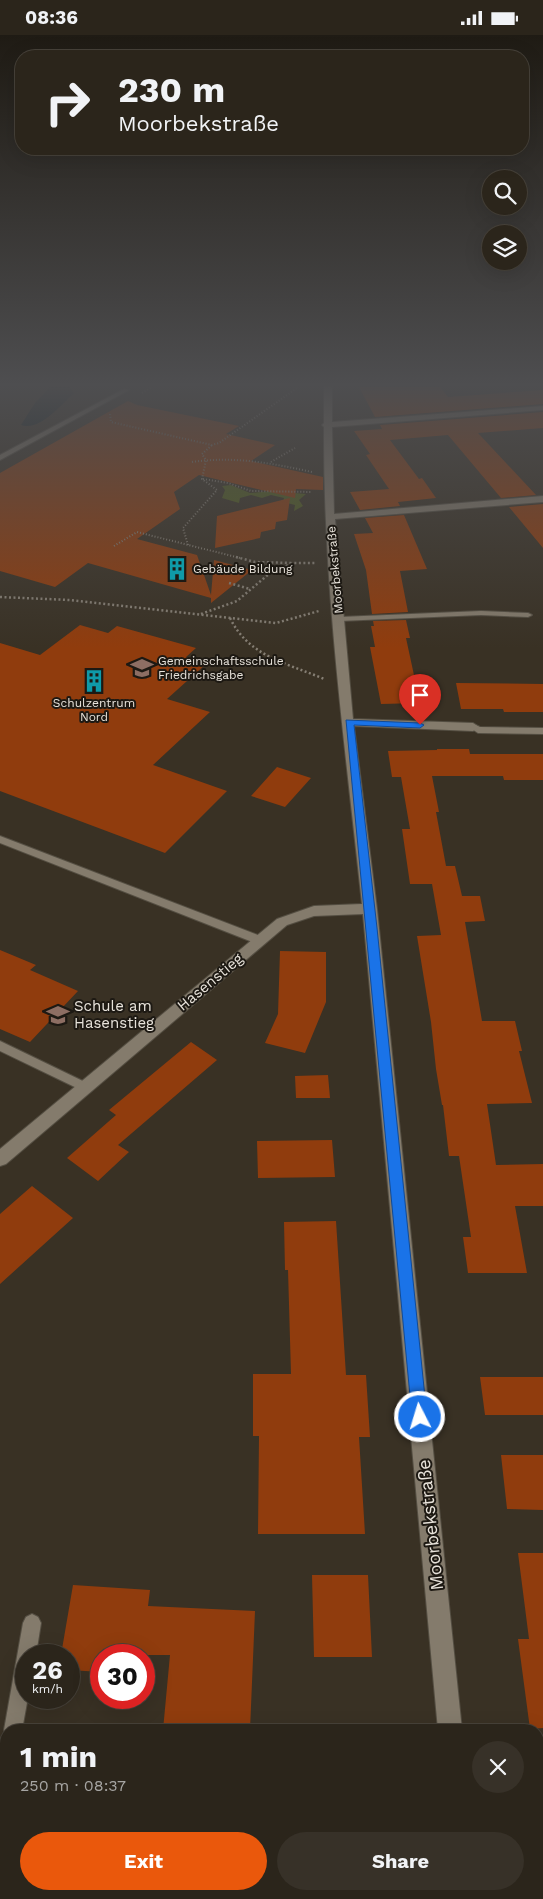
<!DOCTYPE html>
<meta charset="utf-8">
<style>
body{margin:0;font-family:"Work Sans",sans-serif;background:#373128;color:#f1f3f6;height:100vh;display:flex;flex-direction:column;font-size:19px;white-space:nowrap}
*{box-sizing:border-box;margin:0}
p{font-size:16px;color:#a6a5a3}
.icon{flex:none;width:28px;height:28px;fill:none;stroke:currentColor;stroke-width:2;stroke-linecap:round;stroke-linejoin:round}
.map{position:relative;flex:1;overflow:hidden}
.drawer{position:absolute;left:0px;top:1689px;width:544px;height:176px;display:flex;flex-direction:column;background:#2b251b;border-radius:20px 20px 0 0;box-shadow:0 5px 20px #0002,0 0 0 1px #47423a}
.drawer>*{flex:none}
.top-card{position:absolute;left:15px;top:15px;width:514px;height:105px;border-radius:20px;box-shadow:0 5px 20px #0002,0 0 0 1px #47423a;background:#2b251b;color:#f1f3f6;overflow:hidden}
.buttons{position:absolute;left:482px;top:135px;display:grid;gap:10px}
.buttons a{display:grid;place-items:center;width:45px;height:45px;border-radius:50%;background:#2b251b;box-shadow:0 5px 20px #0002,0 0 0 1px #47423a;font-size:25px}
.speed{position:absolute;left:15px;top:1609px;display:flex;gap:10px;font-size:25px;font-weight:700;text-align:center}
.speed>*{display:grid;place-content:center;width:65px;height:65px;border-radius:50%;background:#2b251b;box-shadow:0 5px 20px #0002,0 0 0 1px #47423a;line-height:1}
.speed small{font-size:12px;font-weight:400}
.speed .limit{border:8px solid #d22;background:#fff;color:#111}
.pin{position:absolute;display:grid;place-items:center;width:42px;height:42px;color:#fff;margin:-51px -21px;border-radius:50% 50% 50% 0;rotate:-45deg;box-shadow:0 0 5px #0007}
.pin .icon{rotate:45deg}
.me{position:absolute;width:55px;margin:-28px;rotate:355deg;stroke-linejoin:round;filter:drop-shadow(0 0 4px #0008)}
.turn{display:flex;align-items:center;gap:18px;height:105px;padding:0 20px;font-size:22px}
.turn .icon{width:65px;height:65px;stroke-width:2.5}
.turn b{display:block;font-size:35px;line-height:42px}
.round{display:grid;place-items:center;flex:none;width:52px;height:52px;border-radius:26px;background:#373128}
.overview{display:flex;align-items:center;justify-content:space-between;height:85px;padding:0 20px}
h1{font-size:30px;font-weight:700;line-height:38px}
.primary-button{display:flex;gap:10px;margin-top:auto;padding:10px 20px}
.primary-button a{flex:1;height:58px;border-radius:30px;background:#ea580c;color:#fff;font-size:20px;font-weight:700;line-height:58px;text-align:center}
.primary-button a+a{background:#373128;color:#f1f3f6}
.status{display:flex;justify-content:space-between;align-items:center;height:35px;padding:0 25px;background:#2b251b;direction:ltr}
.status svg{height:14px;fill:currentColor}
.map>svg:first-child{display:block}
.green{fill:#515d1e}
.water{fill:#0b1c22}
.building{fill:#903c0d}
.lines{fill:none;stroke-linecap:round;stroke-linejoin:round}
.service-casing{stroke:#544e42;stroke-width:2}
.minor-casing{stroke:#544e42;stroke-width:2}
.path-far1{stroke:#867f74;stroke-width:2;stroke-dasharray:1 2;stroke-linecap:butt}
.path{stroke:#867f74;stroke-width:2.5;stroke-dasharray:2 2.5;stroke-linecap:butt}
.service{fill:#847b6c;fill-rule:evenodd}
.minor{fill:#847b6c;fill-rule:evenodd}
.route{fill:#1a73e8;stroke:#114b97}
.labels{text-anchor:middle;dominant-baseline:central;stroke-width:4;stroke-linejoin:round;paint-order:stroke}
.far-poi-label{font-size:12px;fill:#e8e3db;stroke:#1d1913;text-anchor:start}
.far-street-label{font-size:12px;fill:#e8e3db;stroke:#1d1913}
.street-label{font-size:15px;fill:#e8e3db;stroke:#1d1913}
.poi-label{font-size:15px;fill:#e8e3db;stroke:#1d1913;text-anchor:start}
.near-street-label{font-size:18px;fill:#e8e3db;stroke:#1d1913}
</style>
<div class="status"><b>08:36</b><svg viewBox="0 0 49 12"><path d="M0 12V9h3v3zM5 12V6h3v6zM10 12V3h3v9zM15 12V0h3v12zM26 1h20v11H26zM47 4h2v5h-2z"/></svg></div>
<div class="map">
<svg width="543" height="1864" viewBox="0 0 543 1864">
<rect width="100%" height="100%" fill="#393124"/>
<path class="green" d="M231 450 250 458 272 456 306 459 299 465 303 471 294 476 295 470 283 467 284 463 271 460 262 463 251 460 240 463 239 468 222 463 225 455 222 451Z"/>
<path class="water" d="M50 352H69L74 358C62 369 39 397 21 390L35 368Z"/>
<path class="building" d="M359 352H440L448 362 543 355V369L375 382Z
M128 366 137 370 239 391 226 399 275 410 251 426 323 442V455L296 454 295 463 199 440 174 457 180 474 137 504 197 520 211 560 214 525 252 535 211 568V563L88 528 55 552 0 536V438Z
M543 377V393L478 398 536 460 501 463 448 400 390 405 419 444 422 443 436 463 398 467 397 465 400 471 360 475 350 457 389 454 366 420 370 419 354 396 382 394 380 390Z
M290 463 287 485 276 487 275 494 261 497 260 503 215 513 217 481Z
M543 469V513L509 472Z
M404 480 427 534 400 536 408 577 372 579 366 535 354 499 373 498 365 483Z
M406 585 410 603H406L420 668 381 669 370 612H375L371 591H374L373 586Z
M80 590 108 598 117 591 196 613 186 622 207 628 167 664 210 677 153 730 227 756 165 818 0 756V608L40 620Z
M456 648 543 649V677H504L503 674H461Z
M437 714H469L470 719H543V745H504L503 741H432L439 777H436L446 831H455L462 861H480L485 886 465 887 482 986H515L522 1016H519L532 1068 487 1069 496 1130 543 1129V1171H515L527 1238H468L463 1202H471L459 1121H449L443 1070H442L436 1034 431 987 417 901 441 900 432 849H410L402 794H410L401 742H392L388 716 437 715Z
M277 732 311 743 285 772 251 761Z
M0 915 36 930 30 935 78 956 30 1007 0 994Z
M280 916 326 917V967L305 1018 265 1008 278 979Z
M191 1007 217 1025 118 1110 129 1117 98 1146 67 1123 116 1080 109 1075Z
M328 1040 330 1063H296L295 1041Z
M332 1105 335 1142 258 1143 257 1106Z
M32 1151 73 1183 0 1249V1179Z
M336 1186 346 1340H366L370 1402H359L365 1499H258L259 1401H253V1339H291L288 1235H285L284 1187Z
M480 1342H543V1380H485Z
M501 1420H543V1475L507 1474Z
M518 1518H543V1693L530 1694 518 1604H529Z
M312 1540H368L372 1622H314Z
M73 1550 150 1555 148 1571 255 1576 250 1695H163L170 1620H101V1637L69 1635V1620H61Z"/>
<g class="lines">
<defs>
<path id="service" d="M124 354 129 355 0 425V420Z
M481 576 528 578 532 580 528 582 481 580 340 586 336 584 340 582Z
M473 689 480 692 543 693V699L478 698 469 692Z
M0 801 263 902 264 905 263 908H255L0 808Z
M0 1006 89 1049 91 1052 89 1055 85 1057 81 1055 0 1016Z
M32 1579 38 1582 41 1588 36 1620H26V1662H28L22 1695H6V1701L4 1695 23 1588 26 1582Z
M6 1723V1774L0 1777V1725Z"/>
<path id="minor" d="M324 352H332V387L543 371V375L332 392 334 479 543 461V467L335 484 353 684 473 688 479 692 473 696 354 691 377 874 462 1695H438L363 879 314 881 287 890 6 1129 0 1131V1114L277 884 314 871 362 869C345 711 323 551 324 392L322 390 324 388Z
M453 1859H479L480 1864H454Z"/>
</defs>
<use href="#service" class="service-casing"/>
<use href="#minor" class="minor-casing"/>
<path class="path-far1" d="M142 358 152 352
M110 379 111 387 212 410 219 408 297 353
M192 427C234 421 271 428 312 437
M271 427 295 413
M203 444 228 448 251 456 312 457
M188 510 183 493 217 455 202 444 206 425 202 419 212 410
M114 511 137 497 240 523"/>
<path class="path" d="M236 522 255 527 293 528
M229 548 250 554
M0 562 70 565 276 588 319 576
M201 579 237 566 270 538 293 528H315
M230 583C249 622 287 628 324 644"/>
<use href="#service" class="service"/>
<use href="#minor" class="minor"/>
</g>
<linearGradient id="sky" x2="0" y2="1"><stop stop-color="#1f1b14"/><stop offset="0.57" stop-color="#4e4e50"/><stop offset="1" stop-color="#4e4e50" stop-opacity="0"/></linearGradient>
<rect width="543" height="613" fill="url(#sky)"/>
<path class="route" d="M346 685 420 688 424 690 420 693 354 690 377 893 427 1382 425 1388 420 1390 414 1388 412 1382Z"/>
<defs>
<symbol id="building-bare" viewBox="-9 -9 18 18"><path d="M-4-6H4V6H1V3H-1V6H-4ZM-2.5-4.3h1.7v1.8h-1.7ZM.8-4.3h1.7v1.8H.8ZM-2.5-1h1.7V.8h-1.7ZM.8-1h1.7V.8H.8Z" fill="#0f9aa8" stroke="#1d1913" stroke-width="2.5" paint-order="stroke"/></symbol>
<symbol id="school-bare" viewBox="-9 -9 18 18"><path d="M0-5L7-2L0 1L-7-2ZM-4 1L0 2.5L4 1V4Q0 6-4 4Z" fill="#8d6e63" stroke="#1d1913" stroke-width="2.5" paint-order="stroke"/></symbol>
</defs>
<g fill-rule="evenodd">
<use href="#building-bare" x="161" y="518" width="32" height="32"/>
<use href="#school-bare" x="126" y="617" width="32" height="32"/>
<use href="#building-bare" x="78" y="630" width="32" height="32"/>
<use href="#school-bare" x="42" y="964" width="32" height="32"/>
</g>
<g class="labels">
<g class="far-poi-label">
<text x="193" y="534">Gebäude Bildung</text>
<text x="158" y="626">Gemeinschaftsschule<tspan x="158" dy="14">Friedrichsgabe</tspan></text>
<text x="94" y="668" text-anchor="middle">Schulzentrum<tspan x="94" dy="14">Nord</tspan></text>
</g>
<g class="far-street-label">
<text transform="translate(335 535) rotate(-95)">Moorbekstraße</text>
</g>
<g class="street-label">
<text transform="translate(210 947) rotate(-40)">Hasenstieg</text>
</g>
<g class="poi-label">
<text x="74" y="971">Schule am<tspan x="74" dy="17">Hasenstieg</tspan></text>
</g>
<g class="near-street-label">
<text transform="translate(430 1490) rotate(-96)">Moorbekstraße</text>
</g>
</g>
</svg>
<div class="buttons">
<a><svg class="icon" aria-label="search" viewBox="0 0 24 24"><circle cx="10" cy="10" r="6"/><path d="M15 15l6 6"/></svg></a>
<a><svg class="icon" aria-label="layers" viewBox="0 0 24 24"><path d="M12 4l9 5-9 5-9-5zM3 14l9 5 9-5"/></svg></a>
</div>
<div class="speed"><div>26<small>km/h</small></div><div class="limit">30</div></div>
<div class="pin" style="left:420px;top:690px;background:#d93025"><svg class="icon" aria-label="arrive" viewBox="0 0 24 24"><path d="M6 21V4h12l-3 4 3 4H6"/></svg></div>
<svg class="me" style="left:420px;top:1382px" viewBox="-20 -20 40 40"><circle r="17" fill="#1a73e8" stroke="#fff" stroke-width="3"/><path d="M0-11L8 9 0 5-8 9z" fill="#fff"/></svg>
<div class="top-card">
<div class="turn"><svg class="icon" aria-label="right" viewBox="0 0 24 24"><path d="M7 20v-9h11M14 6l5 5-5 5"/></svg><div><b>230 m</b>Moorbekstraße</div></div>
</div>
<section class="drawer">
<div class="overview"><div><h1>1 min</h1><p>250 m · 08:37</p></div><a class="round"><svg class="icon" aria-label="close" viewBox="0 0 24 24"><path d="M6 6l12 12M18 6L6 18"/></svg></a></div>
<div class="primary-button"><a>Exit</a><a>Share</a></div>
</section>
</div>
